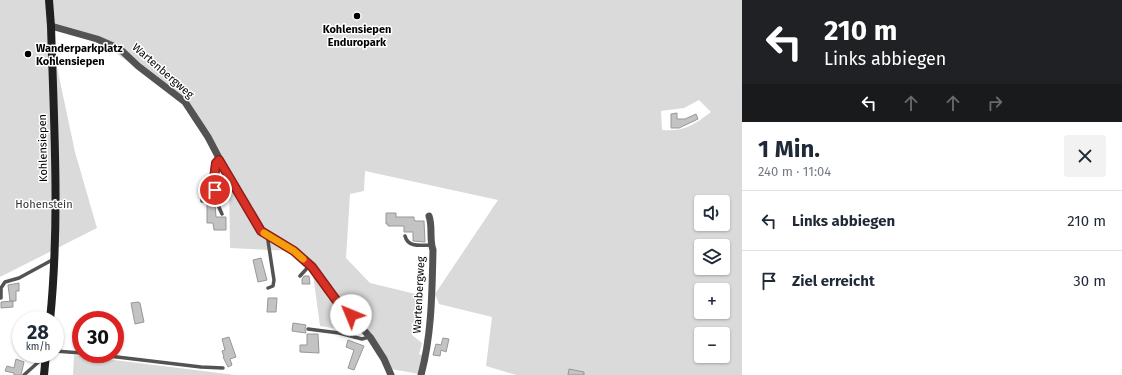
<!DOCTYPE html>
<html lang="de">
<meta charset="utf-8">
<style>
body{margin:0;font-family:"Fira Sans",sans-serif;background:#f2f2f3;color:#1f2937;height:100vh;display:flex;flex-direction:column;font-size:15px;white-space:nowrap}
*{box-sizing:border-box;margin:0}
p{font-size:13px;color:#747a83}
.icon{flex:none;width:22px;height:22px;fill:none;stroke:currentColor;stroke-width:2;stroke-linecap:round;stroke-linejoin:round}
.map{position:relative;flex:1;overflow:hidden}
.sheet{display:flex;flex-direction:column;background:#fff;width:380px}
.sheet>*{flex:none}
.banner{background:#202124;color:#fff;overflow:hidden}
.tools{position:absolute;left:694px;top:195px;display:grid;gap:8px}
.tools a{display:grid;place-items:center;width:36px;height:36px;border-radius:4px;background:#fff;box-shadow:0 1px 3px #0004;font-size:20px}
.speed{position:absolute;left:12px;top:311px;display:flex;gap:8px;font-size:20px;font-weight:700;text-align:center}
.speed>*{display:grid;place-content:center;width:52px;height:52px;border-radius:50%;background:#fff;box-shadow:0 1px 3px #0004;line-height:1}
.speed small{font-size:10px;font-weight:400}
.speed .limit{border:6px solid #d22;background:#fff;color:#111}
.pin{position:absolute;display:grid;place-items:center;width:34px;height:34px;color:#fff;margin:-17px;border:2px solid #fff;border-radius:50%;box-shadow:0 1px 4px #0007}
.me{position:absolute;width:44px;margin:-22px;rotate:315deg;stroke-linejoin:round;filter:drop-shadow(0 0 3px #0008)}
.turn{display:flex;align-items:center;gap:14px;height:84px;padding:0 16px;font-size:18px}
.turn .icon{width:52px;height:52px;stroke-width:2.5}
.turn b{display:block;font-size:28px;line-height:34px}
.lanes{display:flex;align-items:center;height:38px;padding:0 16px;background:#0003;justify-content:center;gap:20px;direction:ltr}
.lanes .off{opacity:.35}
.round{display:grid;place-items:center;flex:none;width:42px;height:42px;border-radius:4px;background:#f2f2f3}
.head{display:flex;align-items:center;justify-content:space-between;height:68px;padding:0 16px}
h1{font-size:24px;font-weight:700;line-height:30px}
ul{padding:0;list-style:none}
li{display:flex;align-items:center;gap:12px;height:60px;padding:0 16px;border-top:1px solid #e0e1e3}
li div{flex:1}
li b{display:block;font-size:15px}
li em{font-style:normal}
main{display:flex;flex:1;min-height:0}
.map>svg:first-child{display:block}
.green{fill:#dadada;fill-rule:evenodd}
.building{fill:#c3c3c3;stroke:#979797}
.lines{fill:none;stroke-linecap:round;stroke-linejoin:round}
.lane{stroke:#535353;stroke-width:3.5}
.street{stroke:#535353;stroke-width:7}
.secondary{stroke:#202020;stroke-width:8}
.route-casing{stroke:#8d1f18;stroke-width:10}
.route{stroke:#d93025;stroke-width:7}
.slow{stroke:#f59e0b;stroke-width:7}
.poi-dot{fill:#000;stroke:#fff;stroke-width:1.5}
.labels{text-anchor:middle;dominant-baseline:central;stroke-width:3;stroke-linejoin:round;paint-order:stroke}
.poi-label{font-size:11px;font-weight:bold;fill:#000;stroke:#fff}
.street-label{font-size:11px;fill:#000;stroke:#fff}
.park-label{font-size:11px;fill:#313131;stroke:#fff}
</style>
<main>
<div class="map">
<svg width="742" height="375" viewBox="0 0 742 375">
<rect width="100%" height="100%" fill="#fff"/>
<path class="green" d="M0 0H742V375H516L486 366 492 317 439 304 435 294 498 200 365 171 364 191 350 194 346 258 370 283 424 296 419 322H414L412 335 422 343 419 354 424 356 419 374 391 369 366 328 360 321 369 286 360 321 344 330 320 326 312 267 294 251 230 248 229 177 185 102 103 44 55 27 47 20 75 152 97 228 0 277ZM699 100 711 112C694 125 684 132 662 130L661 111 684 108ZM701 202H723V224H701ZM701 246H723V268H701ZM701 290H723V312H701ZM701 334H723V356H701Z
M74 355 235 375H73Z"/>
<path class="building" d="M677 113V119H685L696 114 698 119 679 128H671V114Z
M206 187H212L213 198H206Z
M207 204H215L216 217H226V230H214L213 223H207Z
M386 213H396V217H414V220L416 221H424L425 242 413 241V232H404V226H388V224H386Z
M261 258 267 280 258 282 253 260Z
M304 276H309L310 284H302V279Z
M19 283V291H16V301H10L8 285Z
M268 298H277L276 312H267Z
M13 301V307L1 308V302Z
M138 302 140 303 144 322 135 324 131 303Z
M293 323 306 325 305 329 306 333 292 331Z
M307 334H318L319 353 300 352V345H307Z
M229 337 236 357 230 359 232 365 228 367 223 357H224L222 351 225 350 222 339Z
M443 338 449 339 446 352 441 350 440 356 433 355 436 344 441 345Z
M348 340 364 346 354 370 348 368 354 350 346 347Z
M16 359 24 362 21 375H14V373L5 371 7 366 14 368Z
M569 369 584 372V375H568Z"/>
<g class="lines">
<path class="lane" d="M219 160 216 163C214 183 213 196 222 214
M202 185V201H216
M405 236C408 248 421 245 431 245
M300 276 310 265
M268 288 273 286 274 280 268 241V236
M1 298V288L5 282 19 278 54 259
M308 329 339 333 362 339 369 337
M55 351 81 353
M92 354 201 367 223 368
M24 375 44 357"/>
<path class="street" d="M51 26 97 39 120 49 138 66 185 102 208 137 229 177 261 231 294 251 312 267 336 300 370 337 384 359 391 375
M421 375C432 334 432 291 433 250 429 239 433 227 429 216"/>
<path class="secondary" d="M49 0 51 26C54 124 60 222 50 320
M44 375 46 354"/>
</g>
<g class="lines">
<defs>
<path id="route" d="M215 190 214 178 216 163 219 160 261 231 294 251 312 267 336 300 351 315"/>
</defs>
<use href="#route" class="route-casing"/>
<use href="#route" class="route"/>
<path class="slow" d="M264 233 294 251 303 259"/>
</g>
<g class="poi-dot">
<circle cx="357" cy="16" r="4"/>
<circle cx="28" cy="54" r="4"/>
</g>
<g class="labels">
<g class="poi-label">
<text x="357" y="29">Kohlensiepen<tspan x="357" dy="13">Enduropark</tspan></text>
<text x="36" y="48" text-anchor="start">Wanderparkplatz<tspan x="36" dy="13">Kohlensiepen</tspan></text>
</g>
<g class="street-label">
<text transform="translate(163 71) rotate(41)">Wartenbergweg</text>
<text transform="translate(43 148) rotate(-91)">Kohlensiepen</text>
<text transform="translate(419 295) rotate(-87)">Wartenbergweg</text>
</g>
<g class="park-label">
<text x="44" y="204">Hohenstein</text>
</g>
</g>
</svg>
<div class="tools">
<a><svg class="icon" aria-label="sound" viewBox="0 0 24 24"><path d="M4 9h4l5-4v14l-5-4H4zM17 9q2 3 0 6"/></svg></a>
<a><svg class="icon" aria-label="layers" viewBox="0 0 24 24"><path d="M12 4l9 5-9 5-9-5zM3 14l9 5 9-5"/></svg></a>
<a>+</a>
<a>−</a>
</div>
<div class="speed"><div>28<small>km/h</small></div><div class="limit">30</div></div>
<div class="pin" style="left:215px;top:190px;background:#d93025"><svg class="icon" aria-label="arrive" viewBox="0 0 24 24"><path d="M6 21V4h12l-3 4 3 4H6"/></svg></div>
<svg class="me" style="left:351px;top:315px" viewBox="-20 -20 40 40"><circle r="19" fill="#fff"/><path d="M0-13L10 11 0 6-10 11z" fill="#d93025"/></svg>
</div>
<section class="sheet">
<div class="banner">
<div class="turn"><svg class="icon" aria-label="left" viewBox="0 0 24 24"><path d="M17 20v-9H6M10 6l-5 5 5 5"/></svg><div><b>210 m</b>Links abbiegen</div></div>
<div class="lanes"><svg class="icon" aria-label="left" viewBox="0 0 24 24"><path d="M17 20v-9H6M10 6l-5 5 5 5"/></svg><svg class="icon off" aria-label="ahead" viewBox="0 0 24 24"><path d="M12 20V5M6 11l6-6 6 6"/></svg><svg class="icon off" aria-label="ahead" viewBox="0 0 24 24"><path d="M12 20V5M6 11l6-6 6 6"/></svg><svg class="icon off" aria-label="right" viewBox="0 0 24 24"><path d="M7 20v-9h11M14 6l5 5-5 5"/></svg></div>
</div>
<div class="head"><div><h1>1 Min.</h1><p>240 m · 11:04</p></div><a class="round"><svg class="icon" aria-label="close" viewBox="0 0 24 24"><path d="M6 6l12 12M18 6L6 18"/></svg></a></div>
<ul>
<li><svg class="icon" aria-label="left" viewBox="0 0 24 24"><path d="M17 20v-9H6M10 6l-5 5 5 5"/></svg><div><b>Links abbiegen</b></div><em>210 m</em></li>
<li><svg class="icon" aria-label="arrive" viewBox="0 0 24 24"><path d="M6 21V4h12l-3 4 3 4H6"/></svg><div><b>Ziel erreicht</b></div><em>30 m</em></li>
</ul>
</section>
</main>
